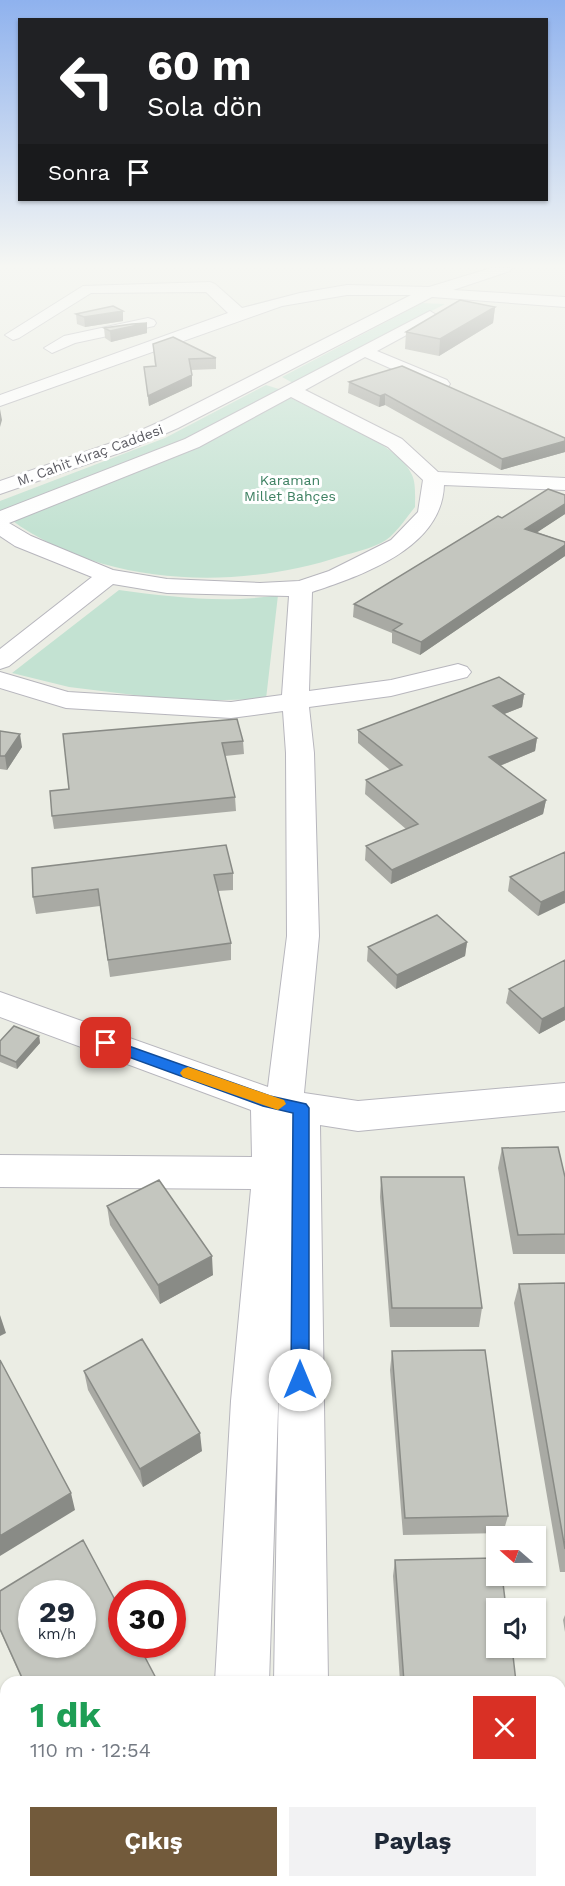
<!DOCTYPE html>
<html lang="tr">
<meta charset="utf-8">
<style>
body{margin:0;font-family:"Work Sans",sans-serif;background:#f2f2f3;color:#1f2937;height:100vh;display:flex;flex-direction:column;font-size:22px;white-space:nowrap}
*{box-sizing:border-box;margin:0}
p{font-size:20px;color:#747a83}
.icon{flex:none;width:33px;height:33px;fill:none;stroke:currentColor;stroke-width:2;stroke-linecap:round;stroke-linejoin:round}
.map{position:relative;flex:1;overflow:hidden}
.drawer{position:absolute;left:0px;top:1676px;width:566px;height:212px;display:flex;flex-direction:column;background:#fff;border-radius:18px 18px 0 0;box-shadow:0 2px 4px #0004}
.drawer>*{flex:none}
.guide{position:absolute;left:18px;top:18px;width:530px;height:183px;border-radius:0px;box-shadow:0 2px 4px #0004;background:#202124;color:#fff;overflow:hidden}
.needle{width:39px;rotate:290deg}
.fabs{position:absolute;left:486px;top:1526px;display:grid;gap:12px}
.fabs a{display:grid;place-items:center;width:60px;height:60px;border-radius:0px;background:#fff;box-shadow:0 2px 4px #0004;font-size:30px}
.speed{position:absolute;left:18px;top:1580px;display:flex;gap:12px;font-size:30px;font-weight:700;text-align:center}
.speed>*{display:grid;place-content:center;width:78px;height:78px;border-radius:50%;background:#fff;box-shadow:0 2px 4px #0004;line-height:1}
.speed small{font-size:15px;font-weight:400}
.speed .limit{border:9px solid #d22;background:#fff;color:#111}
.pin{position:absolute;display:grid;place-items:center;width:51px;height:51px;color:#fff;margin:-26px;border-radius:12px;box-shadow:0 3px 9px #0006}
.me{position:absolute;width:66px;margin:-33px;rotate:0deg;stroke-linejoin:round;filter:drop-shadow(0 0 4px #0008)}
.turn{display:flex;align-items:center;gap:21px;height:126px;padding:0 30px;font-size:27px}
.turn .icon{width:78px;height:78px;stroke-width:2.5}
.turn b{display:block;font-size:42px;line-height:51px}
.then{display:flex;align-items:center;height:57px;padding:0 30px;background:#0003;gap:12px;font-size:22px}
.round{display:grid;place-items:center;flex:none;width:63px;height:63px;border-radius:0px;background:#f2f2f3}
.head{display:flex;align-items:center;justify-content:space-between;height:102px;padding:0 30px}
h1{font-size:36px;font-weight:700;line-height:45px;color:#1e9e55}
.primary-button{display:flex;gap:12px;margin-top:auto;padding:12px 30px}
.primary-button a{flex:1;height:69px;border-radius:0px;background:#725a3b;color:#fff;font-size:24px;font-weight:700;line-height:69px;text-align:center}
.primary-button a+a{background:#f2f2f3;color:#1f2937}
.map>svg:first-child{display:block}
.green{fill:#c3e2d2}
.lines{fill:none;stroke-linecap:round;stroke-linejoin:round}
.minor-casing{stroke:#b7b6bd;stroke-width:2}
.minor{fill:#fff;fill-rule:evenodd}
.wall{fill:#a9aaa4}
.shaded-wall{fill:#898b86}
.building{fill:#c4c6bf;stroke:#898b86;stroke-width:1.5;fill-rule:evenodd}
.route{fill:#1a73e8;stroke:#114b97;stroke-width:1.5}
.slow{fill:#f59e0b}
.labels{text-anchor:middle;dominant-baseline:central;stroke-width:6;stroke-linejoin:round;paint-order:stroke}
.far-street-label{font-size:14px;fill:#5c5c63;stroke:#fff}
.far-park-label{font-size:14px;fill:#3e8162;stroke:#fff}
</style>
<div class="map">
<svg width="565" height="1886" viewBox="0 0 565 1886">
<rect width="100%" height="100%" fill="#ebede4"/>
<path class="green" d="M422 303 445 304 293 383 282 377Z
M266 385 282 390 185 442 0 513V501L165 438Z
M289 397C321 414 399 443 412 475 416 483 415 498 415 507 406 518 394 537 381 543 369 549 355 552 342 556 236 591 102 587 10 519Z
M119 590C171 597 227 604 278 595L266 699 183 701 69 687 12 673Z"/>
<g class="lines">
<defs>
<path id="minor" d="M491 268H512L510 271 453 290 565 297V307L432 297 178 428 128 450 0 494V481L114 442 164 420 411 295H347L282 306 0 406V395L228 313 206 292 91 293 19 338 13 340 5 335 83 286 210 282 215 284 242 308 300 293 347 285 429 287Z
M430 311 438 316 436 319 377 351 447 380 450 384 447 388H435L365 357 305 390 402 439 438 472 565 478V490L444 485C442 548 363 575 312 592L309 691 391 680 458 664 467 667 471 672 467 677 391 696 309 707 314 753 319 936 304 1093 358 1101 565 1083V1111L358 1131 320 1125 328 1682H274L279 1379 269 1682H215L231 1401 251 1189 0 1187V1155L252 1157 251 1110 0 1017V992L268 1087 287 936 286 753 283 711 231 718 66 708 0 688V672L68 692 231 702 282 695 289 596 167 593 113 584 9 666 0 669V649L92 577 15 546 0 536V511L185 439ZM291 397 388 447 423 480 418 512 391 540 329 571 299 581 260 583 167 579 113 570 31 536 9 523 199 447Z
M148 318 154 320 156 323 154 326 75 343 52 353 44 348 64 336Z
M0 1735 6 1738V1806L0 1803Z
M23 1881H82L84 1886H25Z
M208 1881H266V1886H208Z
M279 1881H337V1886H279Z"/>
</defs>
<use href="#minor" class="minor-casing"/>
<use href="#minor" class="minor"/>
</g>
<path class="wall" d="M495 307 493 323 439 356 405 349 406 332Z
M123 311V321L85 327 77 324 76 314Z
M147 323V333L111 342 105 338 104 328Z
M153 344 216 358V369L191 370 192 386 149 406 144 367 155 366Z
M349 382 565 438V452L501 470 385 405 379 407 348 393Z
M565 495V514L537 532 565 542V556L420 655 392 643V633L353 617 354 604 502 518Z
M524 694 522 707 504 714 537 738 535 751 500 766 546 800 543 814 391 884 365 860 366 846 406 829 365 794 366 780 390 770 358 743V730Z
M0 731 22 747 7 770 0 769Z
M63 734 243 741 244 754 225 756 235 797 236 811 54 829 52 816 69 789Z
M565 852 538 916 508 891 510 877Z
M233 873V890L218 891 231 943V960L110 977 100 906 36 914 33 897Z
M467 942 465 956 396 989 367 961 368 947Z
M565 960V1020L539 1034 506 1003 509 989Z
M39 1036 40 1043 17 1069 0 1062V1041Z
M502 1148 565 1177V1254H513L498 1168Z
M381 1177 482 1308 479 1327H390L380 1197Z
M107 1206 213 1275 160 1304 110 1225Z
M565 1283V1572H560L514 1303 519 1284Z
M392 1351 508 1516 503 1533 403 1535 390 1370Z
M84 1371 202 1451 143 1487 88 1390Z
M395 1560 516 1682H400L393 1576Z
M0 1591 158 1682H23L0 1631Z
M565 1615V1632L563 1620Z"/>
<path class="shaded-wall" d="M495 307 493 323 439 356 440 339Z
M123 311V321L85 327 84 317Z
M147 323V333L111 342 110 331Z
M192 375V386L149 406 148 396Z
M385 394V405L379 407 380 396Z
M0 409 2 420 0 427Z
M565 441V452L501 470 502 459Z
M565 504V514L524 541 525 529Z
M565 545V556L420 655 421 642Z
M524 694 522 707 491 719 493 706Z
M20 734 22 747 7 770 5 756Z
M537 738 535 751 487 771 489 757Z
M546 800 543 814 391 884 392 870Z
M565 891V903L538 916 541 902Z
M467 942 465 956 396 989 397 975Z
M565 1007V1020L539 1034 542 1019Z
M39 1036 40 1043 17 1069 16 1062Z
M212 1256 213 1275 160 1304 158 1285Z
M0 1315 6 1333 0 1336Z
M200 1433 202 1451 143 1487 140 1469Z
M71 1493 75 1510 0 1556V1536Z"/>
<path class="building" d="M460 300 495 307 440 339 406 332Z
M113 306 123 311 84 317 76 314Z
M147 323 110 331 104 328 132 324Z
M173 337 216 358 189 359 192 375 148 396 144 367 156 366 153 344Z
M402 366 565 438V441L502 459 385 394 380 396 349 382Z
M548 489 565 495V504L525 529 565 542V545L421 642 393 630 402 624 354 604 498 516 502 518Z
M499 677 524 694 493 706 537 738 489 757 546 800 392 870 366 846 418 824 366 780 402 765 358 730Z
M237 719 243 741 222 743 235 797 52 816 50 791 69 789 63 734Z
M0 731 20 734 5 756H0Z
M226 845 233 873 214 875 231 943 108 960 98 889 33 897 32 868Z
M565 852V891L541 902 510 877Z
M437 915 467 942 397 975 368 947Z
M565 960V1007L542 1019 509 989Z
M14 1026 39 1036 16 1062 0 1055V1041Z
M558 1147 565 1177V1234L518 1235 502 1148Z
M381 1177H464L482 1308H392Z
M159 1180 212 1256 158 1285 107 1206Z
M565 1283V1549L519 1284Z
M142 1339 200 1433 140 1469 84 1371Z
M485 1350 508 1516 405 1518 392 1351Z
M0 1360 71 1493 0 1536Z
M83 1540 122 1613V1644H138L158 1682H24L0 1629V1591ZM32 1593H82V1644H32Z
M496 1558V1575H502L506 1608H496V1647H512L516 1682H404L395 1560Z"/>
<linearGradient id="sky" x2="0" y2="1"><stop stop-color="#8fb2ee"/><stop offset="0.5" stop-color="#f6f7f3"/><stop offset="1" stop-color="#f6f7f3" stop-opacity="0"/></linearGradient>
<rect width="565" height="532" fill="url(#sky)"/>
<path class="route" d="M106 1038 270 1096 306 1104 309 1108V1380L307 1386 300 1388 294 1386 291 1380 293 1113 263 1106 101 1047 99 1043 101 1040Z"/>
<path class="slow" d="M188 1067 284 1100 286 1104 278 1110 183 1077 180 1073 183 1069Z"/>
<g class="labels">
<g class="far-street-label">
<text transform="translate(90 455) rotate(-20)">M. Cahit Kıraç Caddesi</text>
</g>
<g class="far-park-label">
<text x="290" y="480">Karaman<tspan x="290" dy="16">Millet Bahçes</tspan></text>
</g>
</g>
</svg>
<div class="fabs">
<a><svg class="needle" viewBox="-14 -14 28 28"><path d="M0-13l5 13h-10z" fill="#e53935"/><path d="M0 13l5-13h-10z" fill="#747a83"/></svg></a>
<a><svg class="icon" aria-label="sound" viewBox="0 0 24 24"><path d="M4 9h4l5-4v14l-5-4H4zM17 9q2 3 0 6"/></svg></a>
</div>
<div class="speed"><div>29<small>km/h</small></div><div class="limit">30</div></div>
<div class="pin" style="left:106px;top:1043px;background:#d93025"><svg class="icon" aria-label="arrive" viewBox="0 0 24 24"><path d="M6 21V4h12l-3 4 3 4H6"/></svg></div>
<svg class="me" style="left:300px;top:1380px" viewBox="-20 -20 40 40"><circle r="19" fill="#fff"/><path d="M0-13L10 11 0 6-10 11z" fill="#1a73e8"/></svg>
<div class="guide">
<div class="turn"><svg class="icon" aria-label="left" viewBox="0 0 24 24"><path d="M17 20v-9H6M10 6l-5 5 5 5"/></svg><div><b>60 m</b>Sola dön</div></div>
<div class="then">Sonra<svg class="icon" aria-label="arrive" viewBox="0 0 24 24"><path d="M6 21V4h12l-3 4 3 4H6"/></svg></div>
</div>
<section class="drawer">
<div class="head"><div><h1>1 dk</h1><p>110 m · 12:54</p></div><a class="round" style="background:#d93025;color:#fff"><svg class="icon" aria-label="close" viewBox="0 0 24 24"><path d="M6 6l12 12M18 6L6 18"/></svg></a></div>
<div class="primary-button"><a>Çıkış</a><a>Paylaş</a></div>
</section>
</div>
